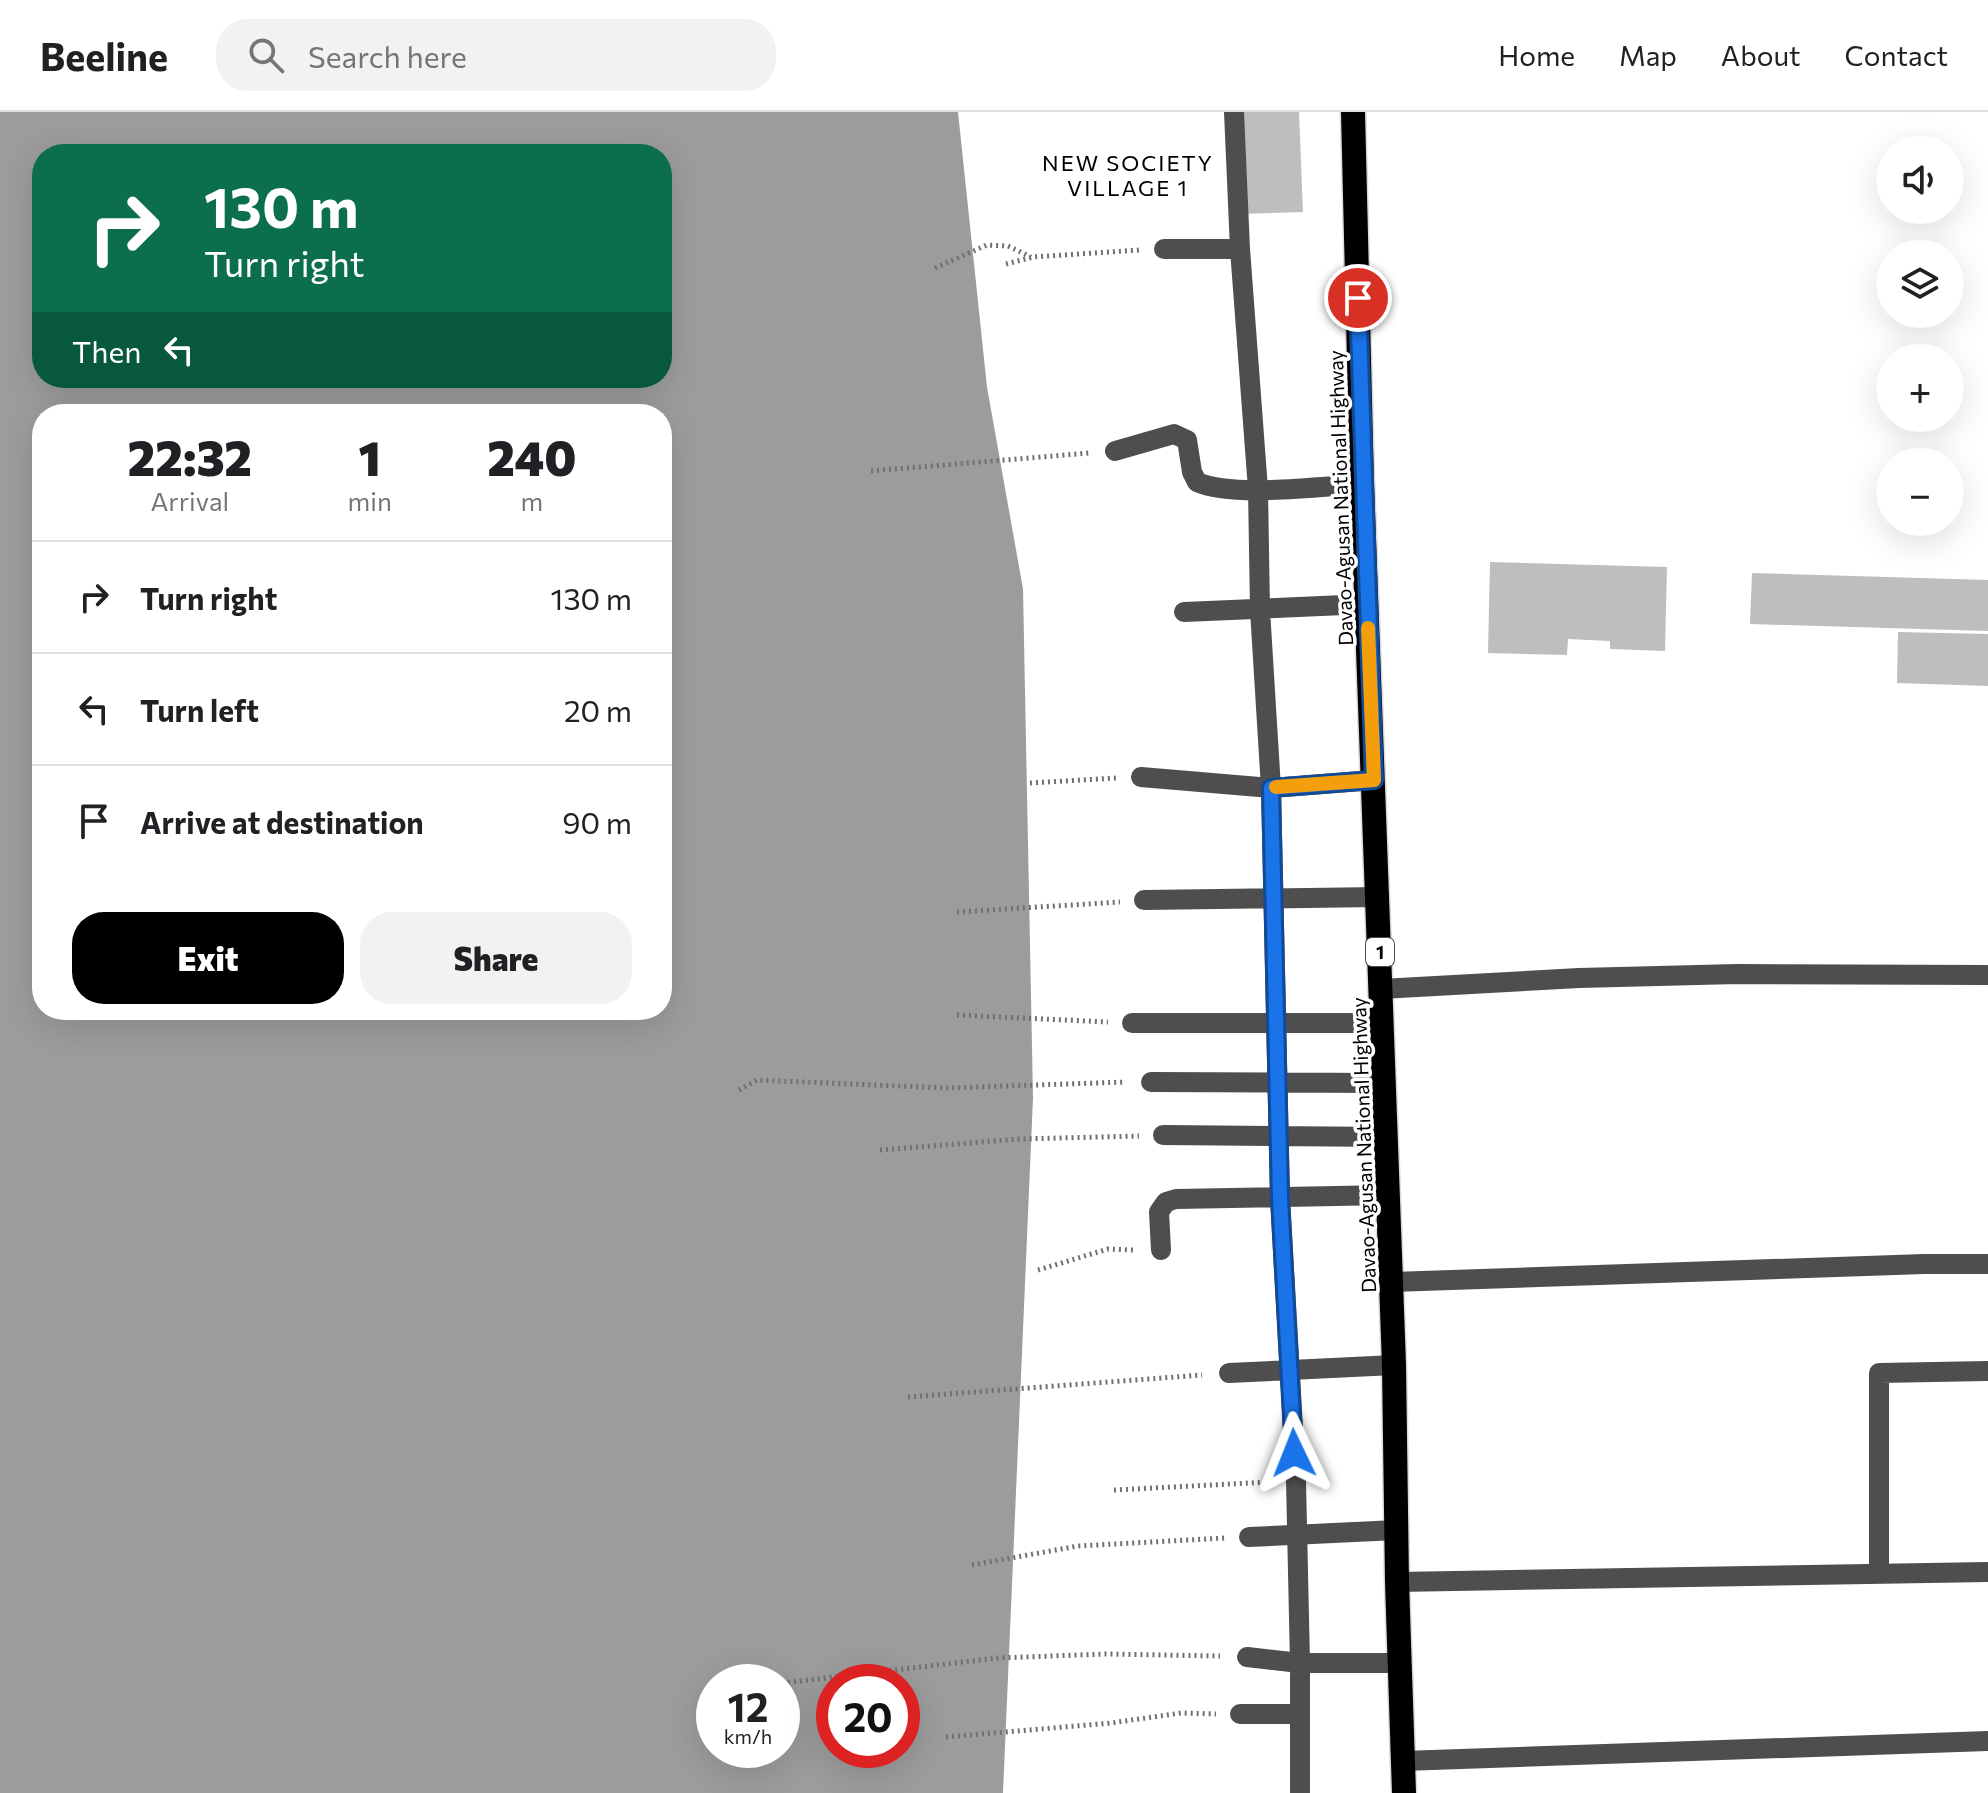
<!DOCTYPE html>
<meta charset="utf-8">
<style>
body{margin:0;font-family:Commissioner,sans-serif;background:#f2f2f2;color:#202124;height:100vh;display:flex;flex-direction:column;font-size:30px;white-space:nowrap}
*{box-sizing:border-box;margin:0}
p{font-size:26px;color:#757577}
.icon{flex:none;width:44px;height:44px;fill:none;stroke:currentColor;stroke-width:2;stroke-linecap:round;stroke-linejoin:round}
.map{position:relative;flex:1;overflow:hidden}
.side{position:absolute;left:32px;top:292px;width:640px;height:616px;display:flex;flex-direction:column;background:#fff;border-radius:32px;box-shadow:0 8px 32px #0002}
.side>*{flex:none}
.banner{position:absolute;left:32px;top:32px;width:640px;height:244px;border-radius:32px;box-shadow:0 8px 32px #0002;background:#0b6e4f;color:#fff;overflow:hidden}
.tools{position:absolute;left:1876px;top:24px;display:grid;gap:16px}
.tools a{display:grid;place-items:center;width:88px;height:88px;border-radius:50%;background:#fff;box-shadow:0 8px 32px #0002;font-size:40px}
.speed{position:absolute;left:696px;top:1552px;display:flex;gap:16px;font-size:40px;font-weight:700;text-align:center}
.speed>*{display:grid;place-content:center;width:104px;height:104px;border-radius:50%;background:#fff;box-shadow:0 8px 32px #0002;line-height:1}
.speed small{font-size:20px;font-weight:400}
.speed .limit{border:12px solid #d22;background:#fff;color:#111}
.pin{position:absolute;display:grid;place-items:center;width:68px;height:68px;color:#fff;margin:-34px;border:4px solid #fff;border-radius:50%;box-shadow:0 2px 8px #0007}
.me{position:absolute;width:88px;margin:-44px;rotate:358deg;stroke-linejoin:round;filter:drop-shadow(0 0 6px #0008)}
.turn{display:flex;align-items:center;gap:28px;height:168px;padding:0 40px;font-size:36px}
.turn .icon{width:104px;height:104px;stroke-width:2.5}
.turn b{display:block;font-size:56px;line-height:68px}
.then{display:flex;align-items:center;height:76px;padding:0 40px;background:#0003;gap:16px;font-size:30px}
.eta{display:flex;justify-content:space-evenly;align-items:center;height:136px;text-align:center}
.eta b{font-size:48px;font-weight:800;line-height:56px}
.primary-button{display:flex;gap:16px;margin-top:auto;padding:16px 40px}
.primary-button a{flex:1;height:92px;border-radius:32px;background:#000;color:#fff;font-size:32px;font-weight:800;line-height:92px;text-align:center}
.primary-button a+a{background:#f2f2f2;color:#202124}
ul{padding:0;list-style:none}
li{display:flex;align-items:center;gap:24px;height:112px;padding:0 40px;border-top:2px solid #e0e0e0}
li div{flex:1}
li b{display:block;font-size:30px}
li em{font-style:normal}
header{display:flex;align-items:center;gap:48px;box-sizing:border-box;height:112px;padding:0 40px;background:#fff;border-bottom:2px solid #e0e0e0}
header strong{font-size:38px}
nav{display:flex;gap:44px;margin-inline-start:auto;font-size:28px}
.search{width:560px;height:72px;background:#f2f2f2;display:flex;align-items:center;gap:20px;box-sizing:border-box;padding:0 28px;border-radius:32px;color:#757577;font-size:30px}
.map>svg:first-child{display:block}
.water{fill:#9c9c9c;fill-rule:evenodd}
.building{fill:#bebebe}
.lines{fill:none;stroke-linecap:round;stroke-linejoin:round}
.highway-casing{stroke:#dbdbdb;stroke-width:27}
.path{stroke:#707070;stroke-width:5;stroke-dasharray:2 4;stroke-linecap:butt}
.minor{stroke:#4e4e4e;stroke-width:20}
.highway{stroke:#000;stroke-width:24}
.route-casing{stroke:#114b97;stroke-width:20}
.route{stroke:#1a73e8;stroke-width:14}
.slow{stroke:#f59e0b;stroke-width:14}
.labels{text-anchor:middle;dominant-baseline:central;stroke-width:7;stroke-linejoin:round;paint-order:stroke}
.shield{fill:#fff;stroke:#4c4c4c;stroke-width:2}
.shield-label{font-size:18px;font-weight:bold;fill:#000}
.street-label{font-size:20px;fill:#000;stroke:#fff}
.neighbourhood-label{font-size:22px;letter-spacing:2px;fill:#000;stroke:#fff}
</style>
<header>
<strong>Beeline</strong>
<div class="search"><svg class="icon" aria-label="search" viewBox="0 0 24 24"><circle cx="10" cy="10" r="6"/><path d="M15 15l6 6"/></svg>Search here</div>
<nav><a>Home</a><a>Map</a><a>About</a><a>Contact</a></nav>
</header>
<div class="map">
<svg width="1988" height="1681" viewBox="0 0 1988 1681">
<rect width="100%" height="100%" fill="#fff"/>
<path class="water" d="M0 0H958L987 275 1023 477 1033 986 1003 1681H0ZM42 42H662V266H42ZM42 302H662V898H42ZM782 1570V1638H714V1570ZM902 1570V1638H834V1570Z"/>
<path class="building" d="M1237 0H1299L1303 100 1242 102Z
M1490 450 1667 455 1665 539 1610 537V529L1568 527 1567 543 1488 541Z
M1752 461 1988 468V519L1750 512Z
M1898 520 1988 522V574L1897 571Z"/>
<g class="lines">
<defs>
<path id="highway" d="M1353 0 1362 372 1394 1253 1397 1470 1404 1681"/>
</defs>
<use href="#highway" class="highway-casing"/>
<path class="path" d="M1006 152 1033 145 1140 138
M935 156 987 133 1008 134 1031 145
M871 359 1089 341
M1030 671 1116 666
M957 800 1120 790
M957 903 1108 910
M739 978 757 968 948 976 1126 970
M880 1038 1019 1027 1139 1024
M1038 1158 1108 1137 1134 1138
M908 1285 1202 1263
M1114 1378 1269 1370
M972 1453 1078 1434 1225 1426
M782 1571 998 1546 1106 1542 1220 1544
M946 1625 1111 1611 1181 1601 1216 1602"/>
<path class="minor" d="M1234 0 1240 137 1258 377 1260 498 1271 676 1280 1086 1296 1369 1300 1551V1681
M1164 137H1240
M1115 339 1174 322 1187 328 1192 360 1197 370C1233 386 1321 374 1362 372
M1184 500 1367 492
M1141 665 1271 676 1374 668
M1144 788 1379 785
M1381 877 1579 866 1737 862 1988 863
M1132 911H1383
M1151 970 1384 971
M1163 1023 1387 1025
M1161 1138 1159 1100 1166 1090 1176 1087 1389 1083
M1392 1170 1924 1152H1988
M1229 1261 1394 1253
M1249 1425 1397 1418
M1879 1462V1261L1988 1259
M1397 1470 1988 1460
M1247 1545 1300 1551H1400
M1240 1602H1300
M1403 1649 1988 1629"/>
<use href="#highway" class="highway"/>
</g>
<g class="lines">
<defs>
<path id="route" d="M1294 1341 1280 1086 1271 676 1374 668 1358 186"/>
</defs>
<use href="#route" class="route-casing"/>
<use href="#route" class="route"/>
<path class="slow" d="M1276 675 1374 668 1368 516"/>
</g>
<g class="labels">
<rect class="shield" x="1366" y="826" width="28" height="28" rx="6"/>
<g class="shield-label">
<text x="1380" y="840">1</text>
</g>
<g class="street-label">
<text transform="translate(1340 386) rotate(-92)">Davao-Agusan National Highway</text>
<text transform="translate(1363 1033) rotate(-92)">Davao-Agusan National Highway</text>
</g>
<g class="neighbourhood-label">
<text x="1128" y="50">NEW SOCIETY<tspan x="1128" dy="25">VILLAGE 1</tspan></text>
</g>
</g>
</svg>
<div class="tools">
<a><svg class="icon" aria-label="sound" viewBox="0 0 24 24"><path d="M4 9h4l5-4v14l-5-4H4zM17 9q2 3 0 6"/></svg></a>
<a><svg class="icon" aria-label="layers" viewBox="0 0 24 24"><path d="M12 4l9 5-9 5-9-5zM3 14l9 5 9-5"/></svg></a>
<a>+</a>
<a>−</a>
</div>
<div class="speed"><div>12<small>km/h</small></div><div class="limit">20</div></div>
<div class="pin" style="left:1358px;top:186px;background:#d93025"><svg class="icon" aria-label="arrive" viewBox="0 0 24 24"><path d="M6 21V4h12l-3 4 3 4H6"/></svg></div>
<svg class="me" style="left:1294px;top:1341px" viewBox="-20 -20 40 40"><path d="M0-17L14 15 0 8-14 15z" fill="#1a73e8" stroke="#fff" stroke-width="4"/></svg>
<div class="banner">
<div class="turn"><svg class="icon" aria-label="right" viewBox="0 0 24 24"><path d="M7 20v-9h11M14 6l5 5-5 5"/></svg><div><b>130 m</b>Turn right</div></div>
<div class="then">Then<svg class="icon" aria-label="left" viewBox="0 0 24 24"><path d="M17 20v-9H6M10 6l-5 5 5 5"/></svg></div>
</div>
<section class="side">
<div class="eta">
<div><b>22:32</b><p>Arrival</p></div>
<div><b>1</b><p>min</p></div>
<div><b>240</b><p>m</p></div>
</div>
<ul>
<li><svg class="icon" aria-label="right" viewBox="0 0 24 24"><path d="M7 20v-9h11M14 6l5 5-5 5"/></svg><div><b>Turn right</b></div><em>130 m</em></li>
<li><svg class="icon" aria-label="left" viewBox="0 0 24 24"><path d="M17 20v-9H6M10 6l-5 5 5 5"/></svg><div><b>Turn left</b></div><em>20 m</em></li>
<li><svg class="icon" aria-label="arrive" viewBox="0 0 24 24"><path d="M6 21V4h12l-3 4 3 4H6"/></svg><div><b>Arrive at destination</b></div><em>90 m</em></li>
</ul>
<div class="primary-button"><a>Exit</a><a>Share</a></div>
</section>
</div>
